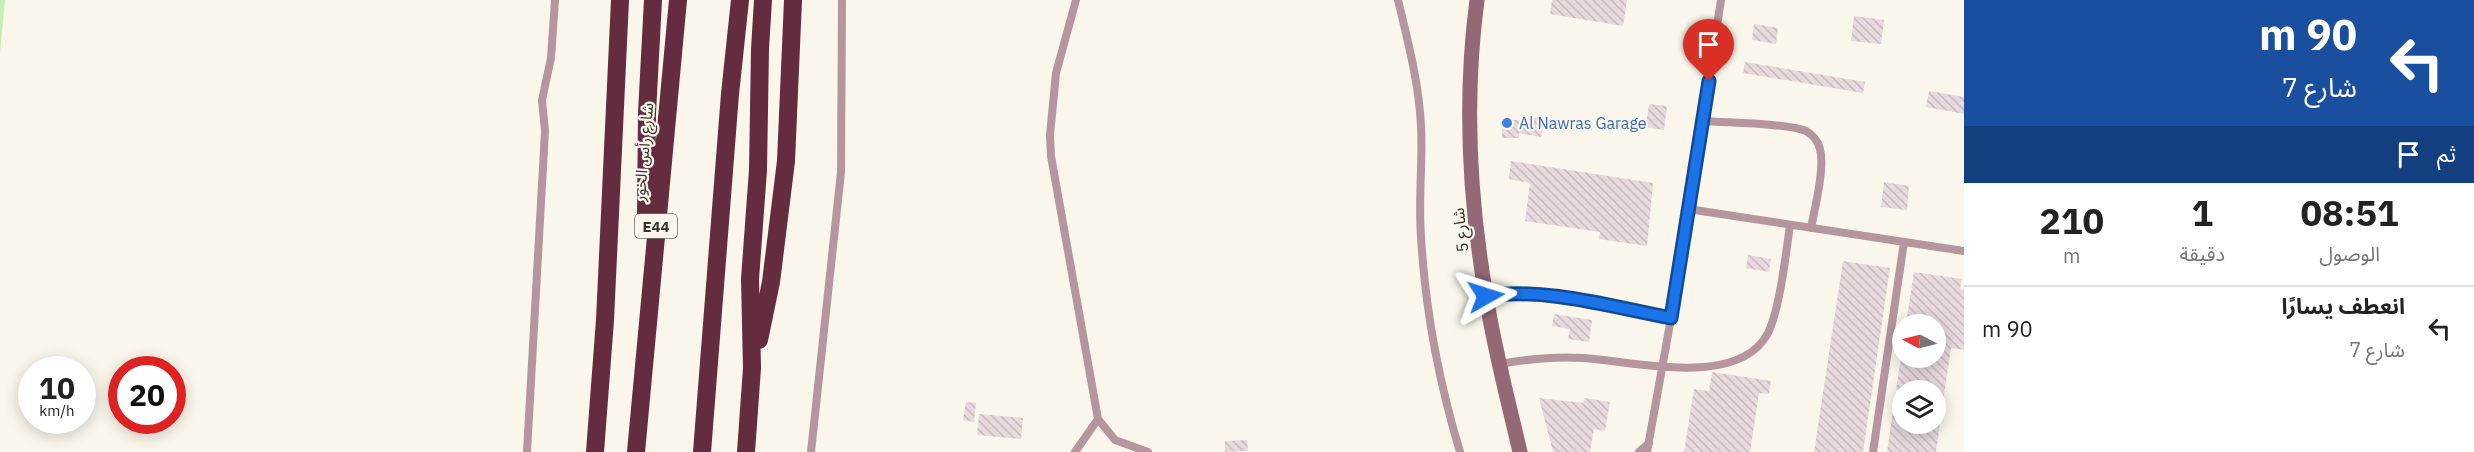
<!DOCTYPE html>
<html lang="ar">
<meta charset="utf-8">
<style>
body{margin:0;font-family:"IBM Plex Sans","Noto Sans Arabic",sans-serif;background:#f2f2f2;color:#222;direction:rtl;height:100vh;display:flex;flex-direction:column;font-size:22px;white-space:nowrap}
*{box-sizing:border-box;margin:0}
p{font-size:20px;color:#767676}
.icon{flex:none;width:33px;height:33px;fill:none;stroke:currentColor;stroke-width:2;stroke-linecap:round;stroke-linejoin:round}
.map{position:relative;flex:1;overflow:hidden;direction:ltr}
.side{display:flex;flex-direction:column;background:#fff;width:510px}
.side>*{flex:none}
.top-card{background:#1a4fa0;color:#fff;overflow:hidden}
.needle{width:39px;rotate:277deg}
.tools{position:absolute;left:1892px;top:314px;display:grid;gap:12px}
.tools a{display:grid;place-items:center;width:54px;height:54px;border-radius:50%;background:#fff;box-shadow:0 3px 15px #0003;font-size:30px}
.speed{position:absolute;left:18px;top:356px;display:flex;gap:12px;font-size:30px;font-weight:700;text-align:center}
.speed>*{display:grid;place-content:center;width:78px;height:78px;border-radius:50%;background:#fff;box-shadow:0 3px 15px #0003;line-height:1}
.speed small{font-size:15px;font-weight:400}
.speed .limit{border:9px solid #d22;background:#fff;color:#111}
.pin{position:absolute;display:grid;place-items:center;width:51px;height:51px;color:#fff;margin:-62px -26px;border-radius:50% 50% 50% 0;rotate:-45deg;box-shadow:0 0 6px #0007}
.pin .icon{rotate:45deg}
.me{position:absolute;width:66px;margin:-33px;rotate:84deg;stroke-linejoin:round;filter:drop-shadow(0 0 4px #0008)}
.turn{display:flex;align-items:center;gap:21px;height:126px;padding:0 18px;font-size:27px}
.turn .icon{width:78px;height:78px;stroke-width:2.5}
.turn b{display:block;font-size:42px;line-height:51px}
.then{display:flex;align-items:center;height:57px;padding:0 18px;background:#0003;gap:12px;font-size:22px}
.eta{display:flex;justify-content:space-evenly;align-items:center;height:102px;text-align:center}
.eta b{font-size:36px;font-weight:700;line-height:42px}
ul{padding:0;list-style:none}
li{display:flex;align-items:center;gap:18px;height:84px;padding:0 18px;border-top:2px solid #e0e0e0}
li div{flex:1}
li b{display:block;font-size:22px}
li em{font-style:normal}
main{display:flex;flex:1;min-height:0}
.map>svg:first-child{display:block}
.green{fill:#c6eeb9}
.building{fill:url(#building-back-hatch)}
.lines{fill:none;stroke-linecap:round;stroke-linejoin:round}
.lane{stroke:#b6969e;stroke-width:8}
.secondary{stroke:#946874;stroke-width:15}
.highway{stroke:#652b3f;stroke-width:18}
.route-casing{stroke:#114b97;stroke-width:15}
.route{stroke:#1a73e8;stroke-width:10}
.shop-dot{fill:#3f7fe0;stroke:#faf6eb;stroke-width:2}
.labels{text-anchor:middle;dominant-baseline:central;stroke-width:4.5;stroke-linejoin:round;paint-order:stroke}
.shield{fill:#faf6eb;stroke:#6f6e67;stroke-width:1.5}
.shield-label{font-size:15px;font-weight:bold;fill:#34332e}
.shop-label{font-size:16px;fill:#366cbe;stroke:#faf6eb;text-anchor:start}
.street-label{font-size:16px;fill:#34332e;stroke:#faf6eb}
</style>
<main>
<section class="side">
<div class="top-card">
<div class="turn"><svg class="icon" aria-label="left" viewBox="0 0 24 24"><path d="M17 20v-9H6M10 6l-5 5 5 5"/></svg><div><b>90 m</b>شارع 7</div></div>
<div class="then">ثم<svg class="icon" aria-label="arrive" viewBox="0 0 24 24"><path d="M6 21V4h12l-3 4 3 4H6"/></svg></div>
</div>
<div class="eta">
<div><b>08:51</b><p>الوصول</p></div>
<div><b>1</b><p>دقيقة</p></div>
<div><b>210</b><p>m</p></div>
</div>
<ul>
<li><svg class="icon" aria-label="left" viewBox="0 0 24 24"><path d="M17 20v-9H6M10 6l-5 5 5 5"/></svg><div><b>انعطف يسارًا</b><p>شارع 7</p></div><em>90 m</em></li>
</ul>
</section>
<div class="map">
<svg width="1964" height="452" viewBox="0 0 1964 452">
<defs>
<pattern id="building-back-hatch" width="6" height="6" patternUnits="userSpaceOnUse" patternTransform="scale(1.5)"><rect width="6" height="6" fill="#e7d9dd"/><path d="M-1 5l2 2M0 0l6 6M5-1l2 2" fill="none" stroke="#c7bbbe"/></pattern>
</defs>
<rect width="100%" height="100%" fill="#faf6eb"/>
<path class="green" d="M0 0H5L0 53Z"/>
<path class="building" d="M1552 0H1627L1623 26 1550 14Z
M1854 16 1884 20 1881 44 1851 41Z
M1754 24 1778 28 1776 44 1752 40Z
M1745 62 1865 82 1863 93 1743 73Z
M1929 91 1964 97V114L1926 107Z
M1649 104 1667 106 1664 130 1646 127Z
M1531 117 1544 119 1541 137 1519 133V138H1502V120H1530Z
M1511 161 1653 183 1647 246 1599 239 1600 232 1525 221 1530 183 1509 179Z
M1884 182 1909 186 1907 210 1881 207Z
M1748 255 1771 259 1769 272 1746 268Z
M1843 261 1890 268 1863 452H1814Z
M1914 272 1962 279 1960 289 1964 290V350L1951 348 1941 415 1935 414V390H1896L1901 357H1935V324H1906Z
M1554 314 1592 320 1589 342 1568 339 1570 329 1552 326Z
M1712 372 1771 381 1769 394 1759 393 1750 452H1684L1694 389 1709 391Z
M1895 397H1902V423H1940L1936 452H1887Z
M1539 398 1583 403 1585 398 1610 402 1605 431 1594 429 1590 452H1553Z
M966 402 976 403 974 422 963 420Z
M979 414 1023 418 1021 439 977 435Z
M1247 440 1248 451 1225 452V441Z"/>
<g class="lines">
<path class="lane" d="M1076 0 1056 73 1050 135 1051 156 1098 419 1115 440 1148 452
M1398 0C1408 42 1419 83 1421 126 1423 163 1418 199 1421 236 1425 309 1439 382 1460 452
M1703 121C1727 123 1786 123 1806 131 1813 135 1818 141 1820 149 1825 167 1815 208 1811 228
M1688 209 1964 251
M1486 296C1545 287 1612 307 1671 318
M1500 364C1528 359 1554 356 1583 358 1633 361 1739 389 1768 333 1780 308 1786 253 1790 225
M527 452 545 131 542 100 551 58 555 0
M811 452 841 172 842 0
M1075 452 1098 419
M1639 452 1649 443
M1647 452 1671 318 1721 0
M1873 452 1904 242"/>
<path class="secondary" d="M1477 0C1464 98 1469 198 1486 296 1494 348 1508 400 1520 452"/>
<path class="highway" d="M646 217 647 113 653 0
M759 340 771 282 786 161 793 0
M595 452 605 320 620 0
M636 452 678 0
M702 452 730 94 740 0
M746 452 752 368 750 279 758 170 760 49 763 0"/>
</g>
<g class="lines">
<defs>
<path id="route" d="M1486 296C1545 287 1612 307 1671 318L1709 81"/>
</defs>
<use href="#route" class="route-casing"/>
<use href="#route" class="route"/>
</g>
<circle class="shop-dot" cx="1507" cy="123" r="6"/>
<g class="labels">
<rect class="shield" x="635" y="214" width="42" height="24" rx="4.5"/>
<g class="shield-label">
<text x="656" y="226">E44</text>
</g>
<g class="shop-label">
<text x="1519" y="123">Al Nawras Garage</text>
</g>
<g class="street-label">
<text transform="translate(643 152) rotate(-85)">شارع رأس الخور</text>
<text transform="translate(1460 230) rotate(-96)">شارع 5</text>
</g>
</g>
</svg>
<div class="tools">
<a><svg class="needle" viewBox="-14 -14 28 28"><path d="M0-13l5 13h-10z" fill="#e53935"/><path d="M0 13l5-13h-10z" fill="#767676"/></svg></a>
<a><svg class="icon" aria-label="layers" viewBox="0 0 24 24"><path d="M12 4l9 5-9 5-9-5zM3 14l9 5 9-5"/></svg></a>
</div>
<div class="speed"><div>10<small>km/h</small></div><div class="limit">20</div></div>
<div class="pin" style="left:1709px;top:81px;background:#d93025"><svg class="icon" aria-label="arrive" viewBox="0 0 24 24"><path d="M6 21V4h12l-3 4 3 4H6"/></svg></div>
<svg class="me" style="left:1486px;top:296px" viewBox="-20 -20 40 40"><path d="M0-17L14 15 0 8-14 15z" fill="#1a73e8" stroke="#fff" stroke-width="4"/></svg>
</div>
</main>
